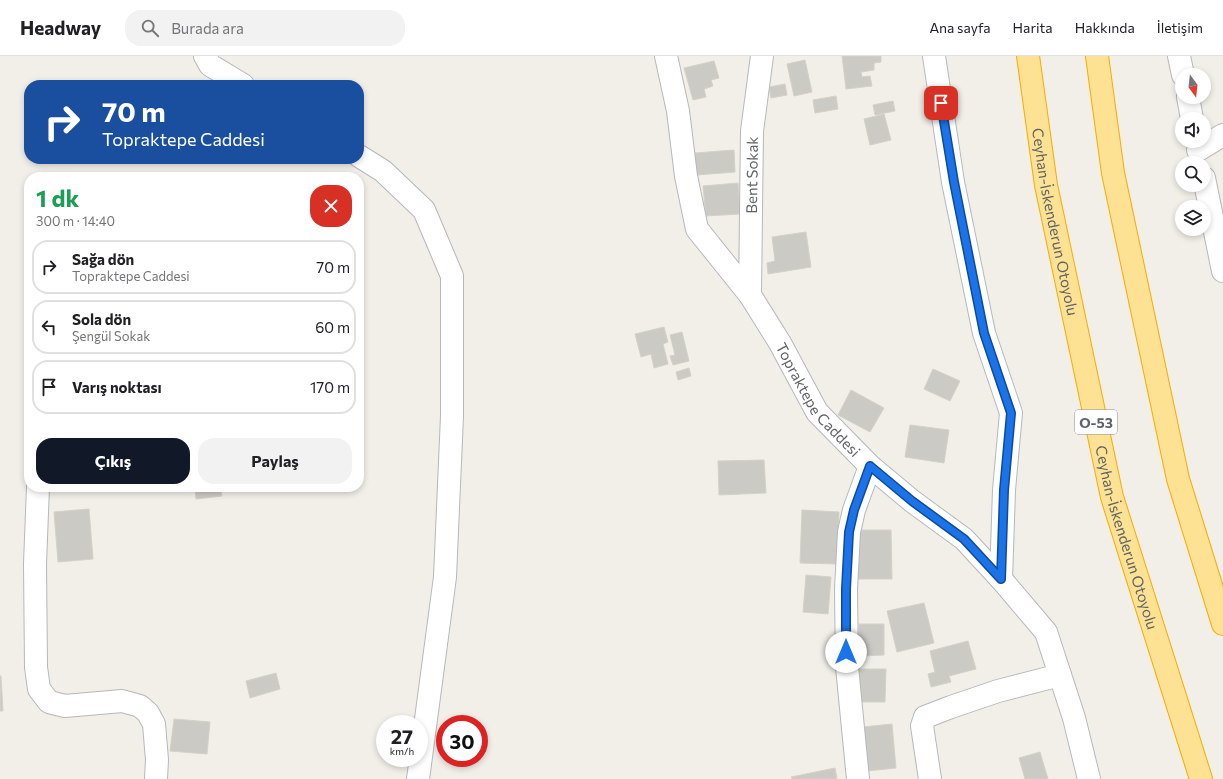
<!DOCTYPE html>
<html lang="tr">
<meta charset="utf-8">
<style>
body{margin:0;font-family:Commissioner,sans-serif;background:#f2f2f2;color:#202124;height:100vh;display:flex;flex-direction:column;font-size:15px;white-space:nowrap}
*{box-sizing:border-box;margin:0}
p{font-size:13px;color:#757577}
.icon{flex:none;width:22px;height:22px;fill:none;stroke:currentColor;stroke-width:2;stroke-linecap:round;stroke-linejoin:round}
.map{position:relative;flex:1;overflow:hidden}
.sheet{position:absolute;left:24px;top:116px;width:340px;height:320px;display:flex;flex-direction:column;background:#fff;border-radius:16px;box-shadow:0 2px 6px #0003}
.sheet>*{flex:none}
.banner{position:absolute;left:24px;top:24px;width:340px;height:84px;border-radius:16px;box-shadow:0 2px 6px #0003;background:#1a4fa0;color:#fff;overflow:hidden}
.needle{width:26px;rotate:165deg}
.buttons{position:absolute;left:1175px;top:12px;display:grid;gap:8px}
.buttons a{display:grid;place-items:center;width:36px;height:36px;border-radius:50%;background:#fff;box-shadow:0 2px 6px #0003;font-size:20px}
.speed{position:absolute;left:376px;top:659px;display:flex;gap:8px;font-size:20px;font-weight:700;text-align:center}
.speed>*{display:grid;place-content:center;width:52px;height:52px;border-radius:50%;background:#fff;box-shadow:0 2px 6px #0003;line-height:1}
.speed small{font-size:10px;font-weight:400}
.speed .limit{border:6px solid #d22;background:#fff;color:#111}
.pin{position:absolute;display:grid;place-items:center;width:34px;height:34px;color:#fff;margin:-17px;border-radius:8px;box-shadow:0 2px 6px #0006}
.me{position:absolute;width:44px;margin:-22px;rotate:0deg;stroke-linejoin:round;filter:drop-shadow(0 0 3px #0008)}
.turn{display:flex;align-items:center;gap:14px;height:84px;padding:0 12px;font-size:18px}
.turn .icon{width:52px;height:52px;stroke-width:2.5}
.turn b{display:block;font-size:28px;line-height:34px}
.round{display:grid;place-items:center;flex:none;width:42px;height:42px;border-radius:16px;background:#f2f2f2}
.overview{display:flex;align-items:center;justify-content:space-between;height:68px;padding:0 12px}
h1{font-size:24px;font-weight:700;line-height:30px;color:#1e9e55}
.action{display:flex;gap:8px;margin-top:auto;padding:8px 12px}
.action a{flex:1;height:46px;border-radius:16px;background:#111827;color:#fff;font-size:16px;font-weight:700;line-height:46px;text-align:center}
.action a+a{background:#f2f2f2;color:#202124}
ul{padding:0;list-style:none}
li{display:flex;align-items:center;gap:12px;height:54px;margin:0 8px 6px;padding:0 4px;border:2px solid #e0e0e0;border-radius:16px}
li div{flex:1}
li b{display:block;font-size:15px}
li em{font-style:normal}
header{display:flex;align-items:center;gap:24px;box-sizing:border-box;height:56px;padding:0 20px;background:#fff;border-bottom:1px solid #e0e0e0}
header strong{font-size:19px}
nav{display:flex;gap:22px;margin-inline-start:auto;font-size:14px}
.search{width:280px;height:36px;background:#f2f2f2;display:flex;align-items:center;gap:10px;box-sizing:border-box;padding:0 14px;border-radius:16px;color:#757577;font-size:15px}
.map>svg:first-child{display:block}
.building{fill:#cccac5;stroke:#d6d1c6}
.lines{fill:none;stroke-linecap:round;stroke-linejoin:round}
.minor-casing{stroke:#b5b8bc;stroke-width:24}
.highway-casing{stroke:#f9ab00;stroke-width:24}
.minor{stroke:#fff;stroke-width:22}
.highway{stroke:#fde293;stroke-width:22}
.route-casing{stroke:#114b97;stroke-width:10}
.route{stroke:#1a73e8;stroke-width:7}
.labels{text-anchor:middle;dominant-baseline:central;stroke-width:3;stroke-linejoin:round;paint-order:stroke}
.shield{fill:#fff;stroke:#8f9295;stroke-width:1}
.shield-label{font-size:14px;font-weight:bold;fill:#5f6368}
.street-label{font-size:15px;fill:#5f6368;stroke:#fff}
</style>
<header>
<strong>Headway</strong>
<div class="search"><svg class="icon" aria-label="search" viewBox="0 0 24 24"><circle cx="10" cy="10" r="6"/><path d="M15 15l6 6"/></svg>Burada ara</div>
<nav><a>Ana sayfa</a><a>Harita</a><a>Hakkında</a><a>İletişim</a></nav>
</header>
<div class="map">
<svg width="1223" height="723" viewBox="0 0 1223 723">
<rect width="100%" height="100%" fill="#f1efe8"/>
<path class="building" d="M842 0H881V6L874 7V14L861 16 862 21 870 20 872 30 846 33Z
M805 4 812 36 794 40 787 8Z
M714 5 719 22 711 24 713 30 704 33 706 41 693 44 684 12Z
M785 28 787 39 771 42 769 31Z
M836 40 838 53 815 57 813 44Z
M893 45 895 55 875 59 873 49Z
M884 58 891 84 870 89 864 63Z
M734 94 735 116 697 119 695 97Z
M738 127 740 158 706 160 703 130Z
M806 176 811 211 768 218 767 207 775 205 772 181Z
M664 271 668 286 663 288 668 308 654 312 651 298 641 301 635 278Z
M682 276 689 305 673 309 670 300 675 299 670 279Z
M689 312 691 320 678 324 676 316Z
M933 313 960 325 950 345 924 333Z
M851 334 884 352 870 376 838 359Z
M910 369 949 374 944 407 905 401Z
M764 404 766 437 719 439 718 405Z
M195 431H233L234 434 221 435 222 440 196 443Z
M89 453 93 503 58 506 54 456Z
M802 454 839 456 837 508 800 507Z
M857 474H891L892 523H858Z
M806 519 831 521 828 558 803 556Z
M924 547 934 587 897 596 887 555Z
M859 568H884V599L860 600Z
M968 585 976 613 949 620 951 626 931 631 928 618 935 616 930 595Z
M858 613H886L885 646H857Z
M276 617 280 633 250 642 246 625Z
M0 620H1L3 655H0Z
M174 663 210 666 207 698 170 695Z
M892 668 896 712 867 715 863 671Z
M1040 696 1048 723H1025L1019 702Z
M835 712 837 723H792L791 721Z"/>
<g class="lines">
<defs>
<g id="minor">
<path d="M205 0 210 9 243 29"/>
<path id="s1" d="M666 0 678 55 686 120 697 173 750 239 780 287 817 356 870 410 912 445 964 483 1001 523 1046 576 1074 662 1089 723"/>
<path d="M934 0 953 126 984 277 1011 357 1004 434 1001 523"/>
<path d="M1179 0 1183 19"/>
<path d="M1188 41 1192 63"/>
<path d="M1198 94 1223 79"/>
<path d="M359 100 383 115 424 154 452 220V360L445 521 418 723"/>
<path d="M1204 122 1223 215"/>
<path id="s2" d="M750 239 752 75 762 0"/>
<path d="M38 431 35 508 36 611 39 633 49 646 65 650 122 645 140 650 148 657 154 668 157 704 156 723"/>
<path d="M858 723 847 611 846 533 849 476 854 454 870 410"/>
<path d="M930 723 922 670 925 661 951 651 998 635 1060 619"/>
</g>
<g id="highway">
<path id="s3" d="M1028 0 1046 129 1112 441 1201 723"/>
<path d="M1097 0 1113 117 1178 423 1223 568"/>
</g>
</defs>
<use href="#minor" class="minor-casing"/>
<use href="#highway" class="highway-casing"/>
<use href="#minor" class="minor"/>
<use href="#highway" class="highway"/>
</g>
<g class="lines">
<defs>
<path id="route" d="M846 596V533L849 476 854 454 870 410 912 445 964 483 1001 523 1004 434 1011 357 984 277 954 126 941 47"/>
</defs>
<use href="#route" class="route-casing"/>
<use href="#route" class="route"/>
</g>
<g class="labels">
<rect class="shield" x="1075" y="354" width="42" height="24" rx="3"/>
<g class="shield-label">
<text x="1096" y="366">O-53</text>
</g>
<g class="street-label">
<text stroke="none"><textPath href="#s2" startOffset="120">Bent Sokak</textPath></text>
<text stroke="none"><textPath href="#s3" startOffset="168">Ceyhan-İskenderun Otoyolu</textPath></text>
<text stroke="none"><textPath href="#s1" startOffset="386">Topraktepe Caddesi</textPath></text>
<text stroke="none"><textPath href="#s3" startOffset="492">Ceyhan-İskenderun Otoyolu</textPath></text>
</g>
</g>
</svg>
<div class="buttons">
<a><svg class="needle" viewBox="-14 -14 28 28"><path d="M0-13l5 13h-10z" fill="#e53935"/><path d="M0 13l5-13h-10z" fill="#757577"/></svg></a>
<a><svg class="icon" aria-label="sound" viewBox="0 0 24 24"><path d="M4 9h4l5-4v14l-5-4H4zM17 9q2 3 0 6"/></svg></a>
<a><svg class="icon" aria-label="search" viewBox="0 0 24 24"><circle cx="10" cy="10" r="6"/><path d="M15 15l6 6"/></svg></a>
<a><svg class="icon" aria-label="layers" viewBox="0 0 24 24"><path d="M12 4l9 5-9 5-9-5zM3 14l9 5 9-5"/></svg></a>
</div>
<div class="speed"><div>27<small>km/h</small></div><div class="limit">30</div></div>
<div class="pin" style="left:941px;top:47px;background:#d93025"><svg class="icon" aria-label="arrive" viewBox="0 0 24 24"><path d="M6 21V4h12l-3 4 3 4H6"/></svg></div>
<svg class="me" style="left:846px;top:596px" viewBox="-20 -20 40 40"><circle r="19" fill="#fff"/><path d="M0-13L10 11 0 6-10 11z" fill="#1a73e8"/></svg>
<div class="banner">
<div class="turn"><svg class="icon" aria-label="right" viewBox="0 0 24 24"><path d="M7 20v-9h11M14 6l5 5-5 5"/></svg><div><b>70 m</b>Topraktepe Caddesi</div></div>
</div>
<section class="sheet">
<div class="overview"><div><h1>1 dk</h1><p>300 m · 14:40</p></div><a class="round" style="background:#d93025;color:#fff"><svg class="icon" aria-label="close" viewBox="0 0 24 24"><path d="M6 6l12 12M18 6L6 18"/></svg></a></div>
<ul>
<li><svg class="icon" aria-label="right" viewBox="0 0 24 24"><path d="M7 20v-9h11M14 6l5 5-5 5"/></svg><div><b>Sağa dön</b><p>Topraktepe Caddesi</p></div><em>70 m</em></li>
<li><svg class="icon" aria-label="left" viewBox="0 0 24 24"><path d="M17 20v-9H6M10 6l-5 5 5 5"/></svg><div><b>Sola dön</b><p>Şengül Sokak</p></div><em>60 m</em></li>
<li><svg class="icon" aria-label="arrive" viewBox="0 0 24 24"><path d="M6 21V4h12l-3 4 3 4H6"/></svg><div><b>Varış noktası</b></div><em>170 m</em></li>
</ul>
<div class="action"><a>Çıkış</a><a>Paylaş</a></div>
</section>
</div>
